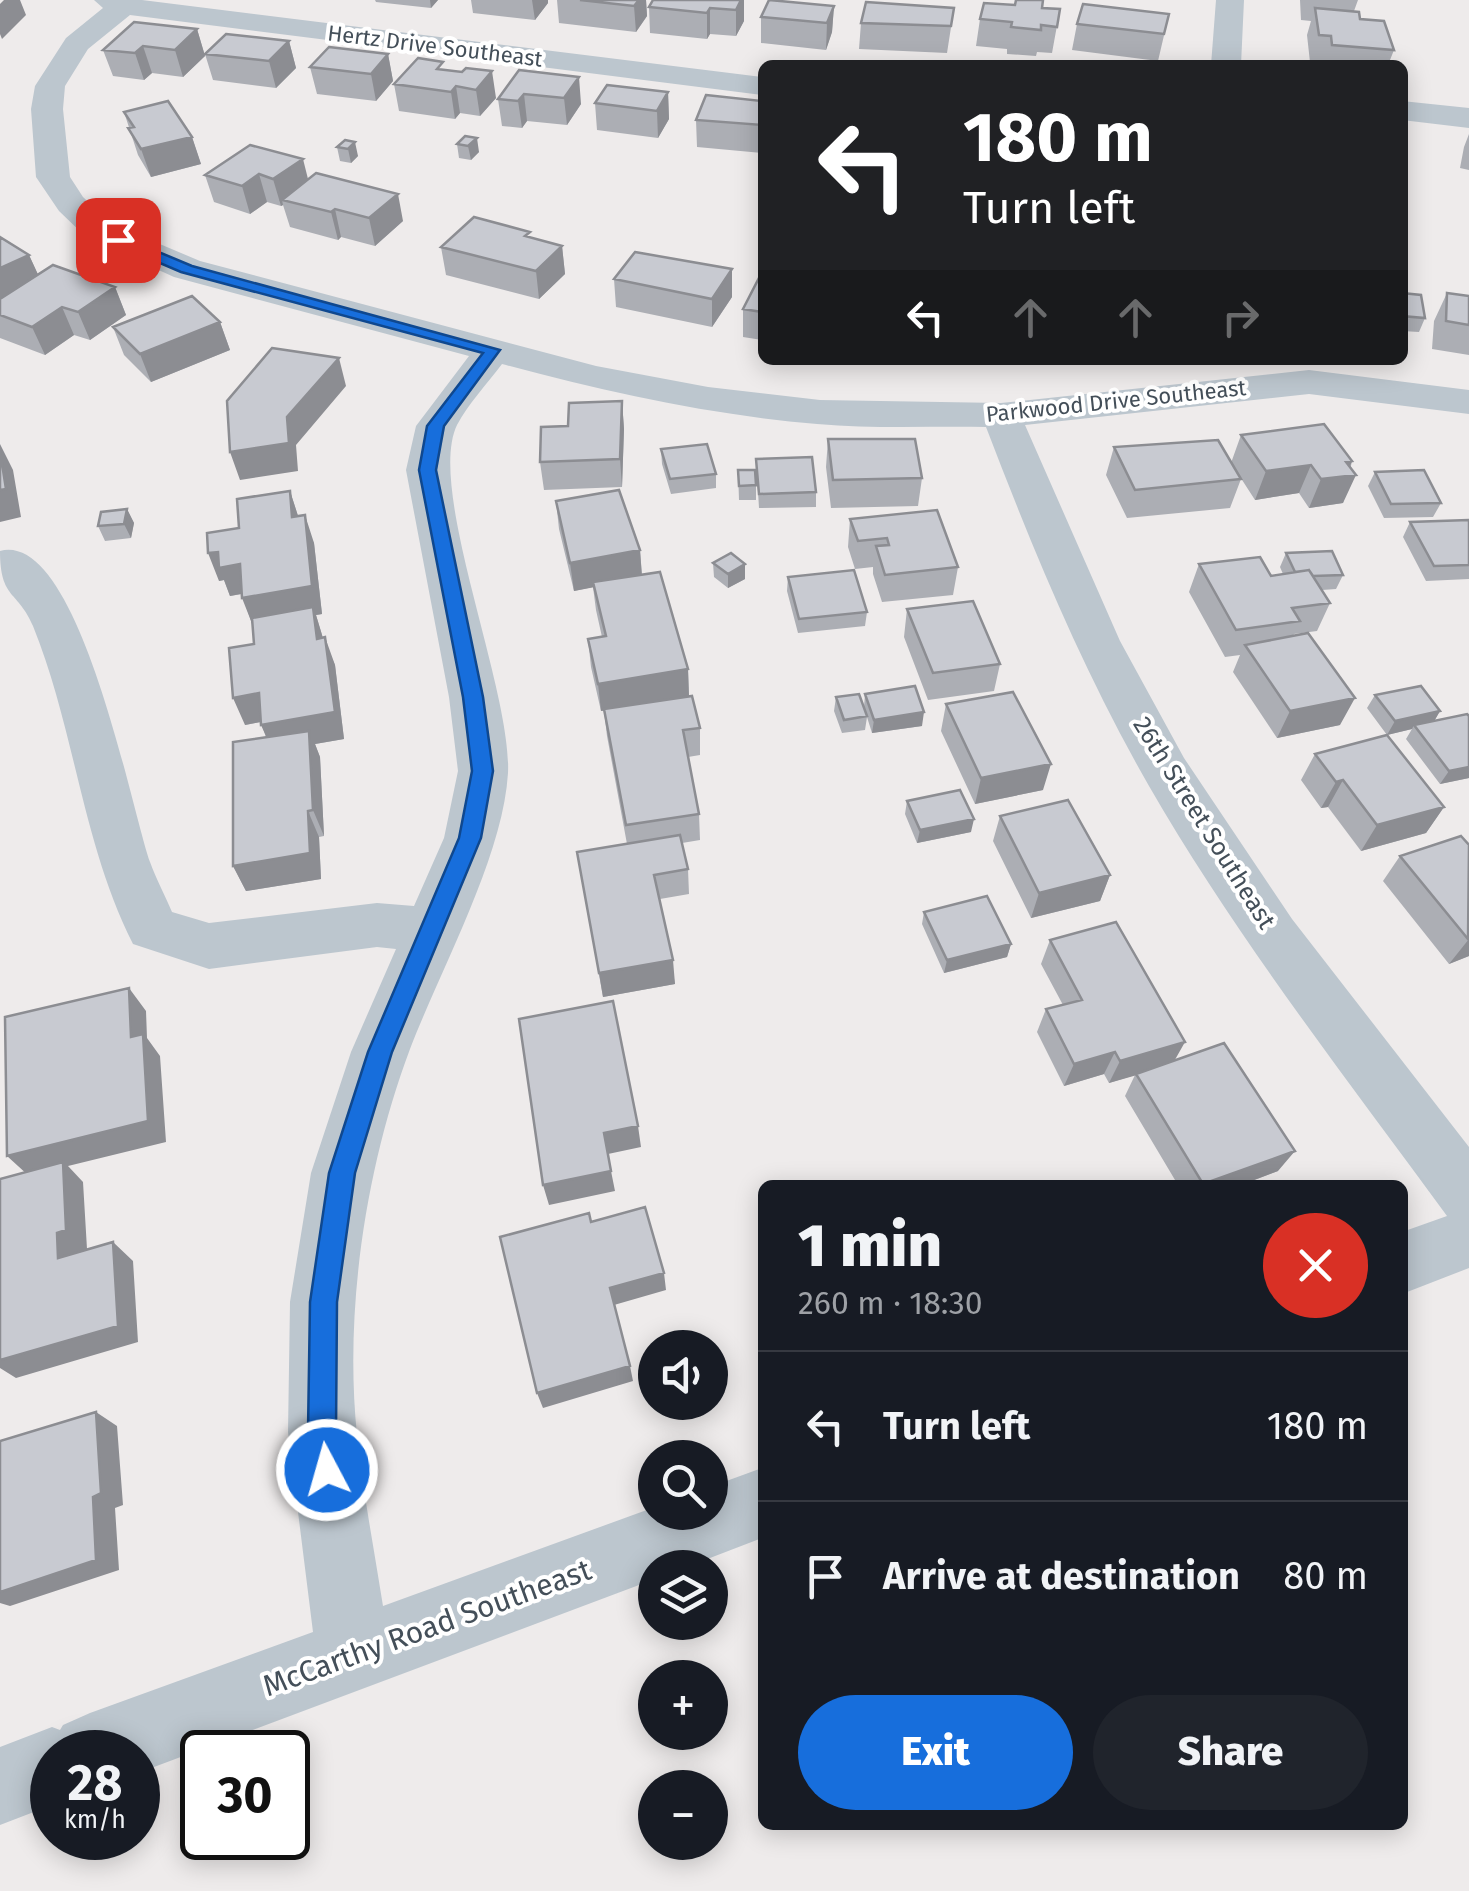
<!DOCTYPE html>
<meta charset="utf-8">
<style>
body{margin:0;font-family:"Fira Sans",sans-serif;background:#20242c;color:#f1f3f6;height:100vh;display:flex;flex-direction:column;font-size:38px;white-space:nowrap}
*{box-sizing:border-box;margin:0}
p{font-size:32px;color:#9ea1a6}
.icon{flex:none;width:55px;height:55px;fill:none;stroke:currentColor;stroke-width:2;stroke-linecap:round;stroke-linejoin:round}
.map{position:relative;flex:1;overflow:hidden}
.drawer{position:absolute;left:758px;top:1180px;width:650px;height:650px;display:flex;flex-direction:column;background:#171b24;border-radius:15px;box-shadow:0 5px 25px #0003}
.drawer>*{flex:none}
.banner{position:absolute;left:758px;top:60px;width:650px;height:305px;border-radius:15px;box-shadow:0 5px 25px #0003;background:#202124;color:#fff;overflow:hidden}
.controls{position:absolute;left:638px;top:1330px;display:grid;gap:20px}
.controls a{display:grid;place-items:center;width:90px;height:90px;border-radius:50%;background:#171b24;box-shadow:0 5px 25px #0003;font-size:50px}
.speed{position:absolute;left:30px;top:1730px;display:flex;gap:20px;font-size:50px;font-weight:700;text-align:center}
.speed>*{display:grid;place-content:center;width:130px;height:130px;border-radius:50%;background:#171b24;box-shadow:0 5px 25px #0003;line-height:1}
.speed small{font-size:25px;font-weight:400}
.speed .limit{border:5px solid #111;border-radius:15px;background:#fff;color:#111}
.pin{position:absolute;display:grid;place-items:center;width:85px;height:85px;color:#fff;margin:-42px;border-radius:20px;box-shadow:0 5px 15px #0006}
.me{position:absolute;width:110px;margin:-55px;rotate:354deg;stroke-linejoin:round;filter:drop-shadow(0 0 8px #0008)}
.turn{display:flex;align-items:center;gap:35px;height:210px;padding:0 40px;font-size:45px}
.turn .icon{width:130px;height:130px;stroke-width:2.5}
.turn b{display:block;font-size:70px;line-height:85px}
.lanes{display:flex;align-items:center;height:95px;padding:0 40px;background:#0003;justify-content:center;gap:50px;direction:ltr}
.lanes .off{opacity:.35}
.round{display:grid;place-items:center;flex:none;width:105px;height:105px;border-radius:52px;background:#20242c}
.headline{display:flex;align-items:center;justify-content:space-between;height:170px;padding:0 40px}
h1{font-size:60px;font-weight:800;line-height:75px}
.action{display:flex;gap:20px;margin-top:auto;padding:20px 40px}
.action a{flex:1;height:115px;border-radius:60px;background:#176edc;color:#fff;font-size:40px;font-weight:800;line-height:115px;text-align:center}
.action a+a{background:#20242c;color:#f1f3f6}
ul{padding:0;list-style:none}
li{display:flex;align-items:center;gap:30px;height:150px;padding:0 40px;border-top:2px solid #363941}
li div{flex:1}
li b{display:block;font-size:38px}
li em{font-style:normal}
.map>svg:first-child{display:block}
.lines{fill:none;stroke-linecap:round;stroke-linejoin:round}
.minor{fill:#bcc6ce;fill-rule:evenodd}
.wall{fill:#acaeb4}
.shaded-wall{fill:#8c8d92}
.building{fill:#c8cad1;stroke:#8c8d92;stroke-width:2.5}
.route{fill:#176edc;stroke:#0f488f;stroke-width:2.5}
.labels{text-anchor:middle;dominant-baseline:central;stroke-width:8;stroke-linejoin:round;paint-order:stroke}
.far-street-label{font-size:22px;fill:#444f59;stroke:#fff}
.street-label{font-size:25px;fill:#444f59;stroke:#fff}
.near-street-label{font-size:30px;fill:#444f59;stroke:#fff}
</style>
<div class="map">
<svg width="1469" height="1891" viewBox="0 0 1469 1891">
<rect width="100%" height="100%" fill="#eeebeb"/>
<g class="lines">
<path class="minor" d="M94 0H142L762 77V95L130 15 88 49 65 86 63 109 70 177 83 197 110 223 200 261 596 366 708 387 820 400 1001 403 1309 370 1469 390V414L1309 394 1025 425 1120 641 1184 758 1292 919 1469 1147V1268L1402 1294V1232L1447 1216C1344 1075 1236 937 1149 786 1083 671 1033 550 986 427 930 426 873 429 817 424 710 415 605 392 502 364 487 384 468 404 457 425 426 489 512 689 508 773 503 857 441 968 410 1049 366 1166 344 1310 357 1435 363 1492 374 1549 383 1606L655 1507V1512H710V1487L762 1468V1538L684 1568H655V1579L138 1773V1752H52V1805L0 1825V1747L52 1727 60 1730 63 1725 90 1713 313 1632 288 1432 290 1302 311 1173 351 1052 396 949 377 947 209 969 133 944C82 843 75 730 33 626 18 590 0 600 0 551 79 530 131 809 150 862 156 879 165 895 172 912L209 923 377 903 414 906 444 838 458 771 449 697 406 470 416 426 469 356 174 277 86 237 59 211 36 177 31 109 35 86 66 38 103 8Z
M1216 0H1244L1241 65H1211Z
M1402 101 1469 108V128L1402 120Z"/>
</g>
<path class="wall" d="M375 0H438L431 8 376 2Z
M471 0H532L548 3 535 20 473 13Z
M557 0H646L647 16 636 32 559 23Z
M744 0V21L736 36 710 34 707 39 650 33 649 7Z
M1300 0H1358L1354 11 1360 19 1394 50 1388 65H1323L1322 63 1310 62 1307 35 1311 21 1301 20Z
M834 6 832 32 826 50 761 43V17Z
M954 8 947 53 859 49 861 23Z
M1042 8 1060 9 1052 53 1037 52 1036 56 1007 54V49L976 46 980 19Z
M1169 14 1158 61 1072 50 1077 24Z
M197 29 205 56 183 77 152 73 144 80 113 76 103 50Z
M289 41 296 68 276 88 213 80 205 54Z
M388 54 393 81 376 101 317 94 310 67Z
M445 70 496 98 480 116 460 113 455 119 399 111 394 84Z
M519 70 581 104 567 125 527 121 522 128 502 126 498 99Z
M668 92 669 119 658 138 597 130 595 103Z
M762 101V153L697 147 696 120Z
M124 112 192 137 201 164 151 177 138 155Z
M1469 134V170L1460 168 1464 147Z
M465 136 479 152 471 160 459 158 457 144Z
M345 140 358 156 351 163 340 161 337 147Z
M250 145 308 179 403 221 375 246 341 237 338 240 290 227 283 205 281 206 267 202 250 214 214 202 205 175Z
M0 237 29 255 38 275 115 287 126 315 90 340 74 335 45 355 0 338Z
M531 238 562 246 565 274 539 299 446 275 441 247Z
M762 274V340L743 337V309Z
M614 279 732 297 712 327 616 307Z
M1402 293 1425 318 1419 332 1402 331Z
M1447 293 1469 296V355L1432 349 1434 321Z
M220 322 230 350 151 382 124 355 113 327Z
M622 401 624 429 622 487 544 490 540 462 568 426Z
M1241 435 1352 461 1343 503 1309 508 1299 493 1255 500 1235 469 1241 479 1230 508 1127 518 1106 475 1114 447 1231 463Z
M828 439 922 478 918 506 831 508 826 467Z
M661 449 716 474V488L671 494 662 464Z
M756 459 816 492V507L759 508Z
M738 470 756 485V500H739Z
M1375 472 1441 503 1433 517 1384 518 1368 486Z
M290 491 298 516 314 543 322 614 316 615 323 638 335 665 344 739 315 744 320 757 324 836 319 837 321 879 246 891 233 866 266 737 261 722 245 725 254 644 252 624 242 594 230 596 224 580 219 581 239 528Z
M556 501 640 550 642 575 688 669 689 697 700 728V755L688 757 699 814 700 840 682 843 688 869 689 894 660 899 675 984 603 997 577 852 627 844 607 736 604 711H601L591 667 588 639 602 637 596 610 593 587 574 591 559 529Z
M127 509 134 523 131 538 105 541 98 526Z
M850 519 958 567 953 595 882 602 873 574V567L855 569 848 547Z
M1469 520V579L1426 581 1403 537 1410 522Z
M1286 553 1343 575 1336 589 1322 590 1330 603 1317 631 1294 634 1293 636 1340 725 1277 738 1233 672 1240 655 1225 657 1189 592 1199 564 1271 576 1283 574 1280 567Z
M713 563 745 564V579L728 588 714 577Z
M788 577 867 612 865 626 798 633 787 591Z
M907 609 1000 664 994 691 928 700 904 637Z
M865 694 922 726 872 733 867 717 865 730 842 733 834 711 836 697 864 707Z
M1375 695 1440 711 1434 721 1469 716V778L1440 784 1406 739 1412 729 1387 735 1367 708Z
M946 704 1043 790 975 804 941 731Z
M1315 754 1444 807 1426 833 1361 851 1328 807 1321 808 1301 780Z
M907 801 971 832 917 843 905 814Z
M1000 816 1110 875 1100 901 1031 918 993 841Z
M1469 845V956L1449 964 1383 881 1400 856Z
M924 912 1011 944 1007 957 944 973 922 924Z
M1050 940 1175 1060 1278 1171 1241 1185H1178L1125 1096 1135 1075 1109 1083 1104 1074 1064 1086 1037 1032 1046 1009 1063 1005 1041 964Z"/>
<path class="shaded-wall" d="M4 0H20L26 15 2 39 0 34V4Z
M430 0H438L431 8Z
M532 0H548V3L535 20Z
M639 0H646L647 16 636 32 634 6Z
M741 0H744V21L736 36V10Z
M834 6 832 32 826 50 827 23Z
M710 8V34L707 39V13Z
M197 29 205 56 183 77 175 50Z
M289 41 296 68 276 88 269 61Z
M143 46 152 73 144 80 135 53Z
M388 54 393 81 376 101 371 74Z
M492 71 496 98 480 116 476 90Z
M579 77 581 104 567 125 564 98Z
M456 86 460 113 455 119 451 92Z
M668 92 669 119 658 138 657 111Z
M524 94 527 121 522 128 518 101Z
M192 137 201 164 151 177 141 149Z
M477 138 479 152 471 160 468 146Z
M355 142 358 156 351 163 348 149Z
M303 159 310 187 282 200 283 205 281 206 273 179Z
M259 174 267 202 250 214 242 186Z
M398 194 403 221 375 246 369 218Z
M335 209 341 237 338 240 331 212Z
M562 246 565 274 539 299 536 271Z
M29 255 42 283 0 300V268Z
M732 269V297L712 327V299Z
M115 287 126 315 90 340 78 312Z
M62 307 74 335 45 355 32 327Z
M220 322 230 350 151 382 140 354Z
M339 358 346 386 296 445 298 471 240 480 230 452 287 417Z
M622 401 624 429 622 487 620 459Z
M0 444 13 470 21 517 0 522Z
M1352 461 1346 476 1356 475 1343 503 1309 508 1321 479 1346 462Z
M1311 465 1299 493 1255 500 1266 471Z
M290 491 299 519 292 517Z
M127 509 134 523 131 538 124 524Z
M305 515 314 543 322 614 316 615 322 635 327 666 317 639 253 626 242 598Z
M640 550 642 578 574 591 570 563Z
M218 552 240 564 251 592 230 596 224 580 219 581 208 553Z
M745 564V579L728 588V574Z
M325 637 335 665 344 739 315 744 320 757 324 836 313 810 273 752 261 725Z
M688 669 689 697 601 711 598 684Z
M259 693 270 720 245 725 233 698Z
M1355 698 1340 725 1277 738 1290 711Z
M1440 711 1432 725H1414L1412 729 1387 735 1395 721Z
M924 712 922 726 872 733 874 720Z
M1051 764 1043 790 975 804 981 778Z
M1469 767V778L1440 784 1449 771Z
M1343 780 1328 807 1321 808 1336 782Z
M1444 807 1426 833 1361 851 1377 825Z
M308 811 319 837 321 879 246 891 233 866Z
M974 819 971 832 917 843 920 830Z
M1110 875 1100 901 1031 918 1039 893Z
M1469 939V956L1449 964Z
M1011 944 1007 957 944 973 947 960Z
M673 960 675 984 603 997 599 973Z
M129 988 146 1011 147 1038 160 1056 166 1142 68 1166 83 1182 87 1249 58 1258 29 1176 7 1156 131 1037Z
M1185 1042 1172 1065 1109 1083 1120 1061Z
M1115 1052 1104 1074 1064 1086 1074 1064Z
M638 1126 641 1147 608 1154 604 1133Z
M1295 1151 1278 1171 1241 1185H1202Z
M611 1171 615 1191 549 1205 543 1185Z
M113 1242 133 1261 138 1342 16 1378 0 1368V1360Z
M664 1273 666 1290 614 1305 610 1288Z
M630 1366 633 1381 543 1408 537 1393Z
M96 1412 117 1426 123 1505 115 1508 119 1570 10 1606 0 1603V1592L93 1497Z"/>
<path class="building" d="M580 0H639L634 6Z
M653 0H741L736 10 710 8 707 13 649 7Z
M769 0 834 6 827 23 761 17Z
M1016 0H1043L1042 8 1060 9 1057 27 1041 25V30L1011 27 1012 22 980 19 984 3 1015 5Z
M866 2 954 8 951 26 861 23Z
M1083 4 1169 14 1164 34 1077 24Z
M1315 8 1359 12 1360 19 1384 21 1394 50 1332 45 1331 36 1319 35Z
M134 22 197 29 175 50 143 46 135 53 103 50Z
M226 34 289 41 269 61 205 54Z
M329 47 388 54 371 74 310 67Z
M418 58 443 62 437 69 462 72 466 68 492 71 476 90 456 86 451 92 394 84Z
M519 70 579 77 564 98 524 94 518 101 498 99Z
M607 85 668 92 657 111 595 103Z
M706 95 762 101V125L696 120Z
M168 101 192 137 141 149 128 128 134 127 124 112Z
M465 136 477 138 468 146 457 144Z
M345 140 355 142 348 149 337 147Z
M250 145 303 159 273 179 259 174 242 186 205 175Z
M316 173 398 194 369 218 335 209 331 212 282 200Z
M474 217 530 232 525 236 562 246 536 271 441 247Z
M0 237 29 255 0 268Z
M635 252 732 269 712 299 614 279Z
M53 265 115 287 78 312 62 307 32 327 0 315V299Z
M761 274H762V312L743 309Z
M1402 293 1421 295 1425 318 1402 316Z
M1447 293 1469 296V325L1446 321Z
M192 296 220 322 140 354 113 327Z
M272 348 339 358 287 417 289 443 230 452 227 401Z
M622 401 620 459 540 462 541 427 568 426 569 403Z
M1324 424 1352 461 1346 462 1356 475 1321 479 1311 465 1266 471 1241 435Z
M828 439H915L922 478 833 480Z
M1218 440 1241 479 1135 490 1114 447Z
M707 444 716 474 670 479 661 449Z
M0 451 6 489 0 490Z
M812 457 816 492 759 494 756 459Z
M738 470H755L756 485 739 486Z
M1424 470 1441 503 1391 504 1375 472Z
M619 490 640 550 570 563 556 501Z
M290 491 292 517 305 515 312 586 242 598 240 564 219 568 218 552 208 553 207 533 239 528 237 499Z
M127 509 124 524 98 526 101 512Z
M937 510 958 567 885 575 876 546 889 545 887 538 858 541 850 519Z
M1469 520V565L1434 566 1410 522Z
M1332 551 1343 575 1313 576 1309 570 1295 572 1286 553Z
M731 553 745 564 728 574 713 563Z
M1260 557 1271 576 1309 570 1330 603 1292 608 1300 621 1236 630 1199 564Z
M854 570 867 612 799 619 788 577Z
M660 572 688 669 598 684 588 639 606 636 593 582Z
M973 601 1000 664 933 673 907 609Z
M313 607 317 639 325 637 335 712 261 725 259 693 233 698 229 648 254 644 252 618Z
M1308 633 1355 698 1290 711 1245 645Z
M915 686 924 712 874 720 865 694Z
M1421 686 1440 711 1395 721 1375 695Z
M1013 692 1051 764 981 778 946 704Z
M859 694 867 716 844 720 836 697Z
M692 696 700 728 683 730 699 814 626 825 604 709Z
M1467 714 1469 716V767L1449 771 1414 725Z
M309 731 313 810 308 811 310 853 233 866V742Z
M1387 735 1444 807 1377 825 1343 780 1336 782 1315 754Z
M960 790 974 819 920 830 907 801Z
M1068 800 1110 875 1039 893 1000 816Z
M680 835 688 869 654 875 673 960 599 973 577 852Z
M1461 836 1469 845 1468 939 1400 856Z
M987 896 1011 944 947 960 924 912Z
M1116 922 1185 1042 1120 1061 1115 1052 1074 1064 1046 1009 1082 1000 1050 940Z
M129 988 131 1037 143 1034 148 1121 7 1156 5 1017Z
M613 1001 638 1126 604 1133 611 1171 543 1185 519 1019Z
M1224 1043 1295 1151 1203 1184 1136 1074Z
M63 1162 66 1230 57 1233 58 1258 113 1242 118 1326 0 1360V1179Z
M645 1207 664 1273 610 1288 630 1366 537 1393 500 1237 589 1213 591 1222Z
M96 1412 101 1493 93 1497 96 1560 0 1592V1441Z"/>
<path class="route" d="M113 237H123L192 266 500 350 444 426 436 470 483 697 493 771 481 838 392 1052 355 1173 337 1302 336 1432 342 1470 337 1480 327 1484 317 1480 308 1432 310 1302 329 1173 368 1052 459 838 472 771 463 697 419 470 427 426 483 353 181 272 113 243Z"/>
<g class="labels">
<g class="far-street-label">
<text transform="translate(435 46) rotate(7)">Hertz Drive Southeast</text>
<text transform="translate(1116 401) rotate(-6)">Parkwood Drive Southeast</text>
</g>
<g class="street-label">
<text transform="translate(1204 823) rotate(58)">26th Street Southeast</text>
</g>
<g class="near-street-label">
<text transform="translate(427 1628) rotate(-20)">McCarthy Road Southeast</text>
</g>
</g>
</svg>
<div class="controls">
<a><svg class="icon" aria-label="sound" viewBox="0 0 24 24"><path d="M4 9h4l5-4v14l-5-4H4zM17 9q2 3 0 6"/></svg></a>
<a><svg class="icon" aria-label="search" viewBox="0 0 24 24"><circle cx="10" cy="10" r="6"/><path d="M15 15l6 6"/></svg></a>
<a><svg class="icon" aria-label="layers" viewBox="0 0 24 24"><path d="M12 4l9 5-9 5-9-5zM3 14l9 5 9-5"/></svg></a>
<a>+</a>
<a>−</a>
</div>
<div class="speed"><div>28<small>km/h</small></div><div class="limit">30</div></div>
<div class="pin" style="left:118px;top:240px;background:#d93025"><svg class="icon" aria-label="arrive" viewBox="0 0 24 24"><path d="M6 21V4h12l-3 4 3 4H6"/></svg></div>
<svg class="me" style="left:327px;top:1470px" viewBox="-20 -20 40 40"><circle r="17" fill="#176edc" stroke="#fff" stroke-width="3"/><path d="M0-11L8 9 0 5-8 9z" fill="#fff"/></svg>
<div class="banner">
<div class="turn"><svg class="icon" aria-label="left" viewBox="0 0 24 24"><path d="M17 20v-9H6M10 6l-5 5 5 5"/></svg><div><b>180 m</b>Turn left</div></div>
<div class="lanes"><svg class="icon" aria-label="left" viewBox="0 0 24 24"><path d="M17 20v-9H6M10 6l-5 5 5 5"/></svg><svg class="icon off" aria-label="ahead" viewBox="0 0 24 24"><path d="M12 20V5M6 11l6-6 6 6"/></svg><svg class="icon off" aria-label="ahead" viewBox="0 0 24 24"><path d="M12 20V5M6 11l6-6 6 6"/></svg><svg class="icon off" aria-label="right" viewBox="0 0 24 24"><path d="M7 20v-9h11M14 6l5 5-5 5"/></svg></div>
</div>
<section class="drawer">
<div class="headline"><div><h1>1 min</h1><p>260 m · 18:30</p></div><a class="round" style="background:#d93025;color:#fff"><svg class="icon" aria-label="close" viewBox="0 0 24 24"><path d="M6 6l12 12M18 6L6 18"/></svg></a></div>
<ul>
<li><svg class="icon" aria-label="left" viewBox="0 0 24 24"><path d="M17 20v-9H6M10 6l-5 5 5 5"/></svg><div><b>Turn left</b></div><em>180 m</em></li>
<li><svg class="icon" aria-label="arrive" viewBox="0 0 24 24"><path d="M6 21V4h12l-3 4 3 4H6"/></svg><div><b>Arrive at destination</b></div><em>80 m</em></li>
</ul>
<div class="action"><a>Exit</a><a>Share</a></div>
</section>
</div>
